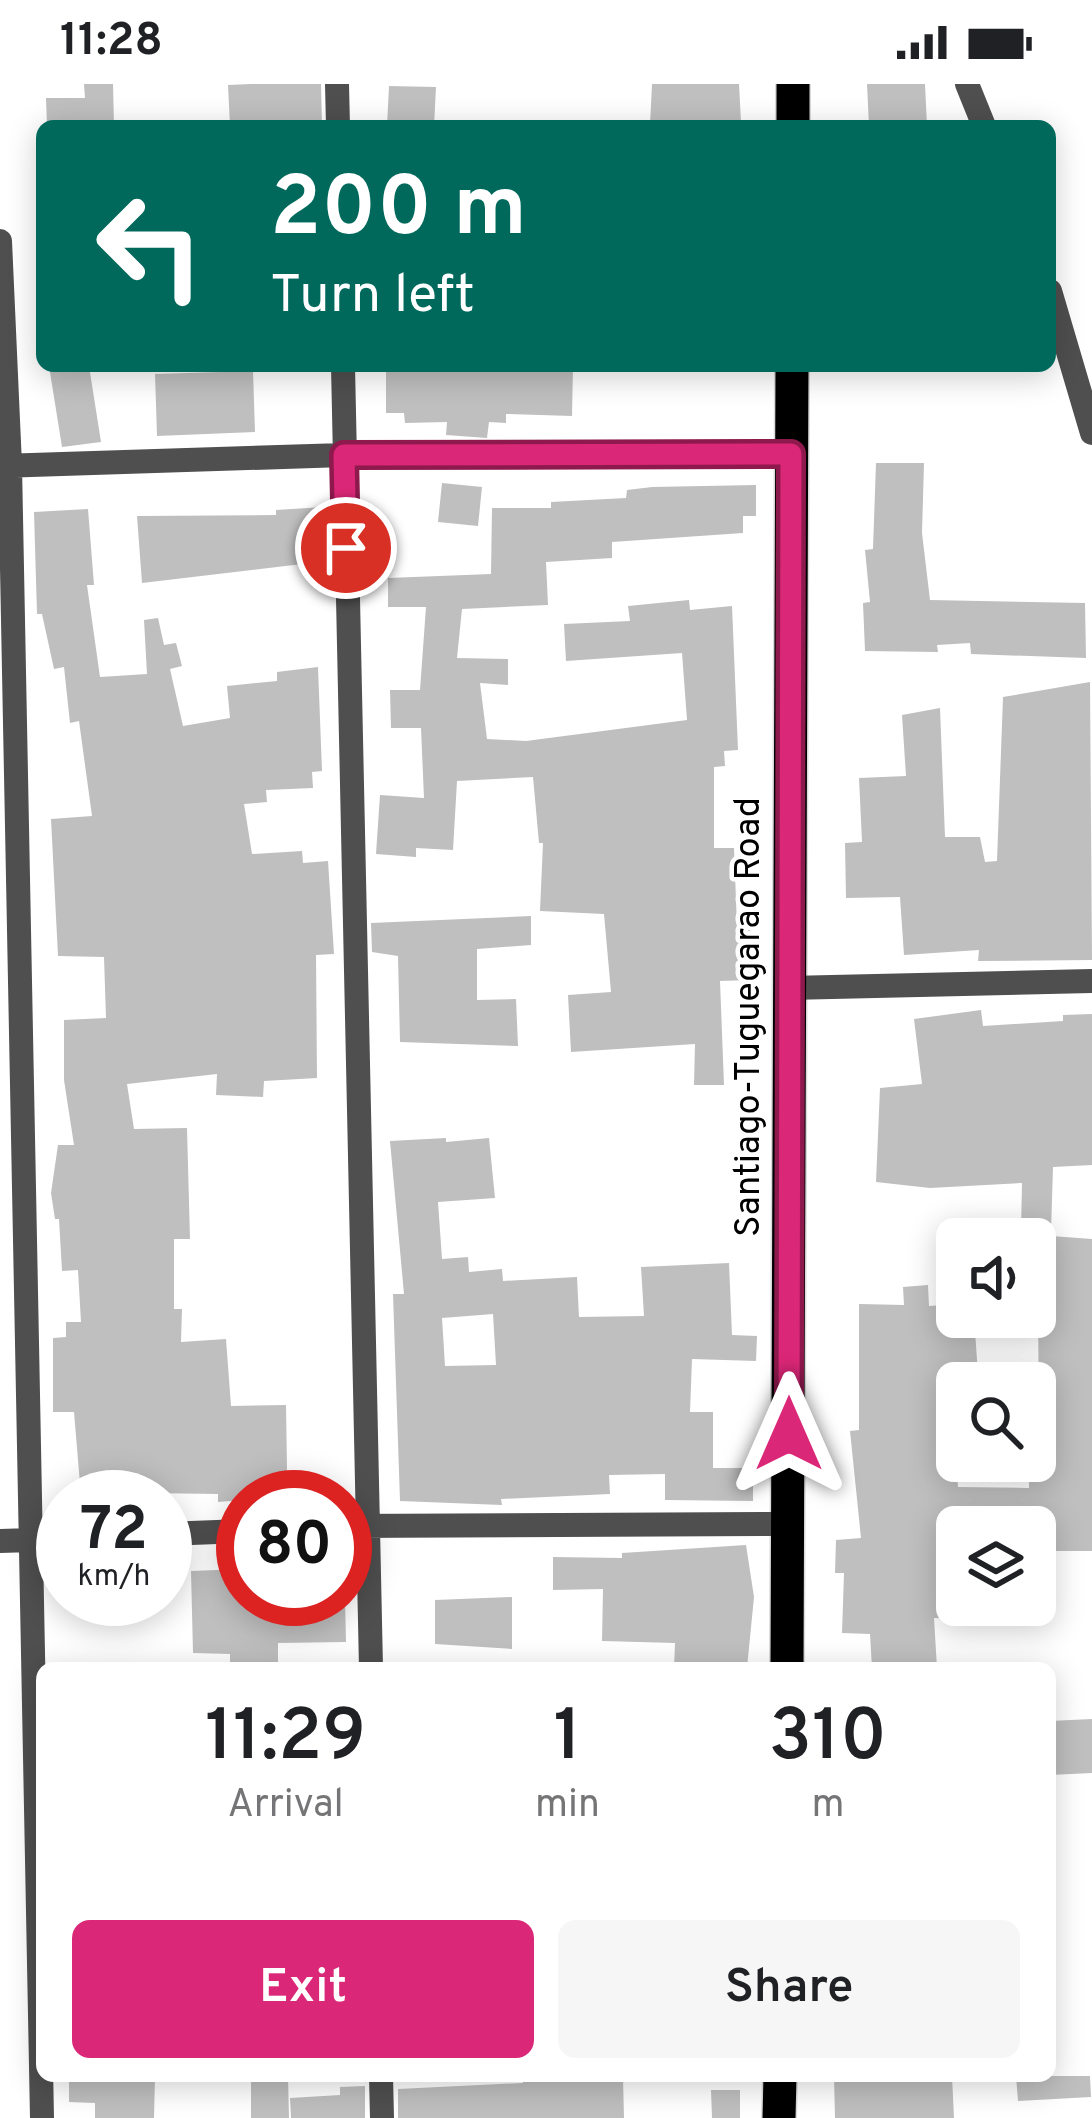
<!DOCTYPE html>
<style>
body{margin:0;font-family:Overpass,sans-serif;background:#f6f6f6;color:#202124;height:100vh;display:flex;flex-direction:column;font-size:45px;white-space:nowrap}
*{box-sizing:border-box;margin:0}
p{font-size:39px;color:#757577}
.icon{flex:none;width:66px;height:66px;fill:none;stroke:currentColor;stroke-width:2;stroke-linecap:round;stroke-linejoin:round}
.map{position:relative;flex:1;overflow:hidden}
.drawer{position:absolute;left:36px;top:1578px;width:1020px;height:420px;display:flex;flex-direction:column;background:#fff;border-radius:18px;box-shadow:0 6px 30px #0003}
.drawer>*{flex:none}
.banner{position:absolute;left:36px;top:36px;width:1020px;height:252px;border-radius:18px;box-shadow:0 6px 30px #0003;background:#00695c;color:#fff;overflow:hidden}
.buttons{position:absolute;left:936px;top:1134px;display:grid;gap:24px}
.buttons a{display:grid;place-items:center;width:120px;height:120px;border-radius:18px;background:#fff;box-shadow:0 6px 30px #0003;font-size:60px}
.speed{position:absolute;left:36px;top:1386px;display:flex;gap:24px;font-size:60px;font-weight:700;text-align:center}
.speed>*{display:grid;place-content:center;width:156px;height:156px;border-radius:50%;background:#fff;box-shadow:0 6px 30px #0003;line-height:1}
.speed small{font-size:30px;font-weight:400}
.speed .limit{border:18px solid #d22;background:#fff;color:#111}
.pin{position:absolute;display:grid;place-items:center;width:102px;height:102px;color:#fff;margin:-51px;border:6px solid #fff;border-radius:50%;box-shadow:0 3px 12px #0007}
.me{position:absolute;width:132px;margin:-66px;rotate:0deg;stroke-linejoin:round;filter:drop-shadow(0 0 9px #0008)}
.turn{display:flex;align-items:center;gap:42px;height:252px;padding:0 36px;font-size:54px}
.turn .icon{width:156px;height:156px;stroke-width:2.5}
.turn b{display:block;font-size:84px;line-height:102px}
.eta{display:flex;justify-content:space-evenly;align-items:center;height:204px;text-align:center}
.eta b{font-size:72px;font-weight:600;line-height:84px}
.button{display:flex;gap:24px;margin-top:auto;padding:24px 36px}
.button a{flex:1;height:138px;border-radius:18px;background:#db2777;color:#fff;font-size:48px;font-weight:600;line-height:138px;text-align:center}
.button a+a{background:#f6f6f6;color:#202124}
.status{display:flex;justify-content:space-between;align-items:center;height:84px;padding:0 60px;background:#fff;direction:ltr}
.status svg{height:33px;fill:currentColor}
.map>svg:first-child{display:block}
.building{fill:#bfbfbf;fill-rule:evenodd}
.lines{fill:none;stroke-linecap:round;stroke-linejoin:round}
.trunk-casing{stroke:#dbdbdb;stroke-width:36}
.minor{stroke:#4f4f4f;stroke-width:24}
.trunk{stroke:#000;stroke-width:33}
.route-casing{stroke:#8e194d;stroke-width:30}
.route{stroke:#db2777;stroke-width:21}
.labels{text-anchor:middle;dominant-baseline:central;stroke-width:9;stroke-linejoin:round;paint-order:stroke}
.street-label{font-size:36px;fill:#000;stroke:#fff}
</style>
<div class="status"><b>11:28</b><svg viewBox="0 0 49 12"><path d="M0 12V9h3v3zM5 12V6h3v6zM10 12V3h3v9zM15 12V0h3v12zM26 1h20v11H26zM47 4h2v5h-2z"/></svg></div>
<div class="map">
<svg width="1092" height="2034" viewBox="0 0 1092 2034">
<rect width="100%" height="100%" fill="#fff"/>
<path class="building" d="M84 0H113L114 42H47L46 14H85Z
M251 0H321L322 42H230L228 1Z
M652 0H739L741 38 650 41Z
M867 0H925L927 42H869Z
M389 2 436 3 434 42H387Z
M49 282H89L101 358 62 363Z
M386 282H573L572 332 506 330V339L489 338 487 354 446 351 447 338 405 339 404 329H386Z
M253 287 255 348 157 352 155 290Z
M876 379H924L922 449 930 516 1085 519 1086 574 971 570 970 559 937 561 938 568 865 567 863 519 870 518 865 466 873 465Z
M442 399 482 403 478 442 438 438Z
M756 401V432H743V449L612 458V474L546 478 548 521 462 525 457 574 508 575V601L480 599 487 655 526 657 687 636 682 569 566 577 564 540 630 537 628 522 689 516 690 526 732 522 738 666 724 667 725 682 714 683V764H734L737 842H751L752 896 720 897 724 1001H694L695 960 571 968 568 911 611 908 604 830 540 827 543 759H539L533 693 457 697 453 766 416 764V773L376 770 380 711 424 714 421 644H391L390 606H420L426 523H388V494L491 490 492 424H551V418L626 414 627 406 652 403Z
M323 423 327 477 142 499 137 432 276 431V426Z
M88 425 94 501H87L100 593 147 590 144 536 158 534 164 561 176 559 182 582 170 585 183 642 230 634 227 602 277 597V588L318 583 322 687 312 688 313 704 266 706 267 718 244 720 252 770 302 767 303 779 328 777 334 870 316 871 317 994 264 997 263 1013 216 1011 217 990 127 1000 134 1045 187 1044 190 1155H174V1225H182L181 1258 226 1255 231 1322 286 1321 287 1385 279 1413 218 1418V1410L149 1409V1395L80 1400 74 1328H53V1254L66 1253V1238H81L78 1186 62 1187 59 1135H55L51 1109 58 1061H74L64 996V936L106 934 104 873 58 872 51 735 92 732 79 637 70 639 64 583 54 585 42 530H37L34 428Z
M1090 598 1092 876 978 877 979 866 904 871 900 813 846 814 845 759 862 758 859 694 906 692 902 631 940 624 945 753H980L985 778 997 777 1003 613Z
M531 832V861L477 865V916L516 915 518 962 400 958 398 872 372 868 371 839Z
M981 926 983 942 1063 937V931L1092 930V1081L1053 1083 1051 1147 1021 1146 1022 1099 930 1104 876 1098 880 1004 922 1000 914 935Z
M446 1054V1058L489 1054 495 1114 438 1118 442 1175 468 1173 469 1188 502 1185 503 1197 577 1193 579 1233 644 1232 641 1183 729 1179 732 1251 757 1252 756 1277 692 1275 690 1328H713V1384H753V1417L665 1416V1390L609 1391 610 1410 501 1415 502 1421 400 1417 393 1210H404L390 1057ZM493 1230 496 1281 445 1282 442 1234Z
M1051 1152 1092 1155V1467H1035V1443H957V1535L934 1534 937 1584H872L870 1550 842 1549 844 1489H835L836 1456 861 1454 850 1347 859 1346V1220L904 1221 903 1203 928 1201 929 1222 957 1220V1233H974L978 1290 949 1291 958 1403 1029 1404V1377H1035V1350L1039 1351 1038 1220 1045 1221Z
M746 1461 754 1513 747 1584H674L675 1559 602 1557 603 1505 553 1506V1473L622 1474V1469Z
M243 1485V1515H345L346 1558 278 1559V1584H230V1570L193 1569 191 1487Z
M512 1513V1565L435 1560V1516Z
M1092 1635V1689L1050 1691V1637Z
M69 1992H155L154 2034H95V2019L69 2018Z
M251 1992H288L289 2034H251Z
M522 1992 623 1994 624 2034H398V2005L523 1999Z
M834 1992H952L954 2034H835Z
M1016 1992H1090L1091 2013 1018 2017Z
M365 2002V2034H291L290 2014 340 2011V2003Z
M711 2006H740V2034H712Z"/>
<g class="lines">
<defs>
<path id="trunk" d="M793 42V0
M787 1584 792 282
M779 2034 780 1992"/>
</defs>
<use href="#trunk" class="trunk-casing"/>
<path class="minor" d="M337 0 338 42
M967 0 984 42
M0 157 10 381 42 2034
M1050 207 1092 349
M343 282 371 1584
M0 382 344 371 791 370
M788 904 1092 897
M345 1442 789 1440
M165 1450 243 1447
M0 1457 63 1455
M381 1992 382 2034"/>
<use href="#trunk" class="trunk"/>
</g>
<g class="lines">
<defs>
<path id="route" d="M346 464 344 371 791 370 789 1350"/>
</defs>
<use href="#route" class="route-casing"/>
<use href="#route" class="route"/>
</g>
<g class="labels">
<g class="street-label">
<text transform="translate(750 933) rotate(-90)">Santiago-Tuguegarao Road</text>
</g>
</g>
</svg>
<div class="buttons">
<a><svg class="icon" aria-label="sound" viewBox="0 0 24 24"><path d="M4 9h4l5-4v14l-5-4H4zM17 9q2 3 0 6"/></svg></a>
<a><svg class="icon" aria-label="search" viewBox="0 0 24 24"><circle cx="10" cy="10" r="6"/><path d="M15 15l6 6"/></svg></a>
<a><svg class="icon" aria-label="layers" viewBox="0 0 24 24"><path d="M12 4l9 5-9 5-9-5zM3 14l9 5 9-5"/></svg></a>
</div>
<div class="speed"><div>72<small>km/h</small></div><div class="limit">80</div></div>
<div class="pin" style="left:346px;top:464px;background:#d93025"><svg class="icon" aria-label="arrive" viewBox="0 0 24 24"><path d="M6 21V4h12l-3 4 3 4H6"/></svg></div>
<svg class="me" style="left:789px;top:1350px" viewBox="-20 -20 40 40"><path d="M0-17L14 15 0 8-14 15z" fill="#db2777" stroke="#fff" stroke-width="4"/></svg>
<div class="banner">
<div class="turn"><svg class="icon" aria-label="left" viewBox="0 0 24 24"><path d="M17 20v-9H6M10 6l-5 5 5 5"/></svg><div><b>200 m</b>Turn left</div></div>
</div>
<section class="drawer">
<div class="eta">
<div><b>11:29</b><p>Arrival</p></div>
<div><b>1</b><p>min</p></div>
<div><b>310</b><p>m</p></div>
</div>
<div class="button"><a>Exit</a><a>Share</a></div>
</section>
</div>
